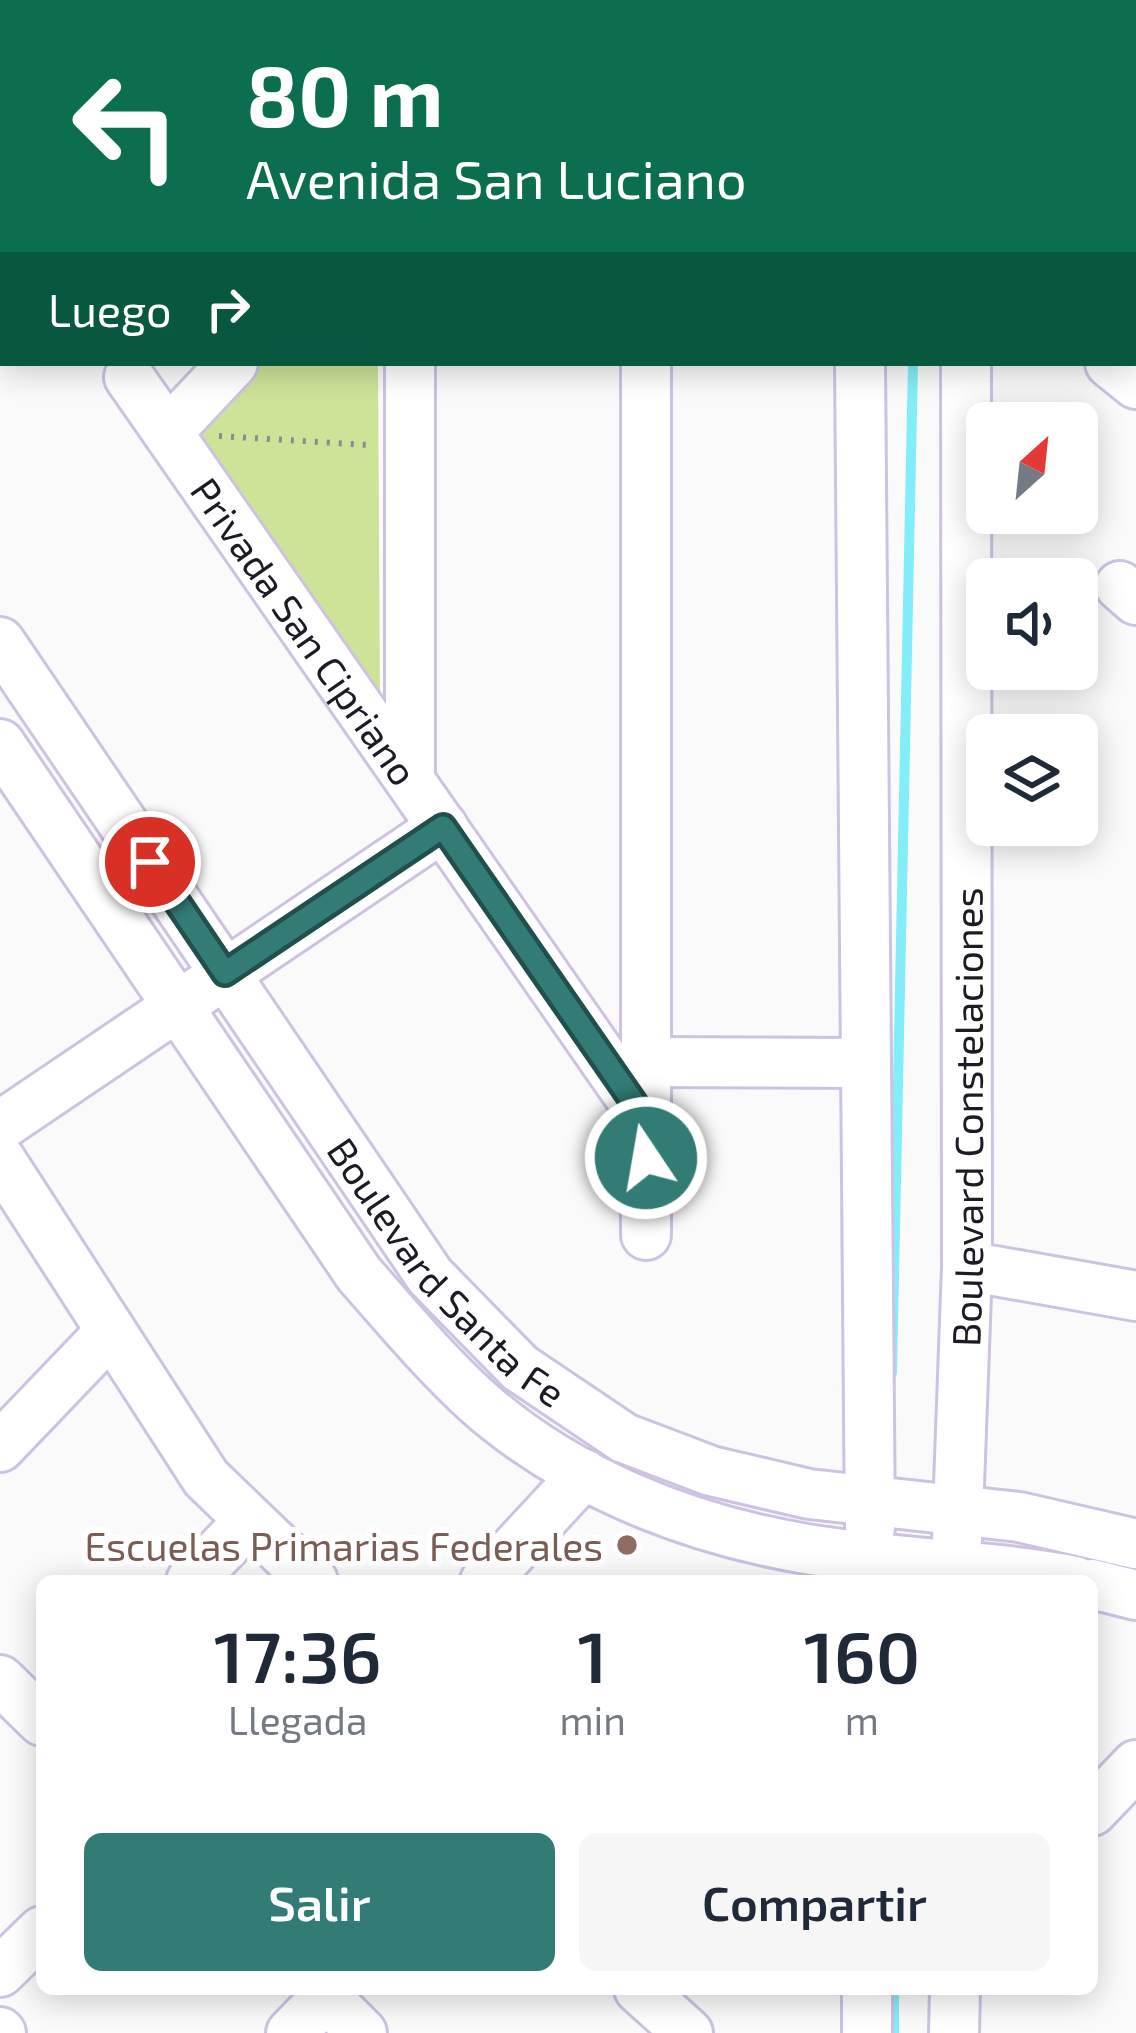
<!DOCTYPE html>
<html lang="es">
<style>
body{margin:0;font-family:"Exo 2",sans-serif;background:#f6f6f7;color:#1f2937;height:100vh;display:flex;flex-direction:column;font-size:45px;white-space:nowrap}
*{box-sizing:border-box;margin:0}
p{font-size:39px;color:#747a83}
.icon{flex:none;width:66px;height:66px;fill:none;stroke:currentColor;stroke-width:2;stroke-linecap:round;stroke-linejoin:round}
.map{position:relative;flex:1;overflow:hidden}
.sheet{position:absolute;left:36px;top:1575px;width:1062px;height:420px;display:flex;flex-direction:column;background:#fff;border-radius:18px;box-shadow:0 6px 30px #0003}
.sheet>*{flex:none}
.guide{position:absolute;left:0px;top:0px;width:1137px;height:366px;box-shadow:0 6px 30px #0003;background:#0b6e4f;color:#fff;overflow:hidden}
.needle{width:78px;rotate:27deg}
.fabs{position:absolute;left:966px;top:402px;display:grid;gap:24px}
.fabs a{display:grid;place-items:center;width:132px;height:132px;border-radius:18px;background:#fff;box-shadow:0 6px 30px #0003;font-size:60px}
.pin{position:absolute;display:grid;place-items:center;width:102px;height:102px;color:#fff;margin:-51px;border:6px solid #fff;border-radius:50%;box-shadow:0 3px 12px #0007}
.me{position:absolute;width:132px;margin:-66px;rotate:348deg;stroke-linejoin:round;filter:drop-shadow(0 0 9px #0008)}
.turn{display:flex;align-items:center;gap:42px;height:252px;padding:0 48px;font-size:54px}
.turn .icon{width:156px;height:156px;stroke-width:2.5}
.turn b{display:block;font-size:84px;line-height:102px}
.then{display:flex;align-items:center;height:114px;padding:0 48px;background:#0003;gap:24px;font-size:45px}
.eta{display:flex;justify-content:space-evenly;align-items:center;height:204px;text-align:center}
.eta b{font-size:72px;font-weight:600;line-height:84px}
.cta{display:flex;gap:24px;margin-top:auto;padding:24px 48px}
.cta a{flex:1;height:138px;border-radius:18px;background:#337b75;color:#fff;font-size:48px;font-weight:600;line-height:138px;text-align:center}
.cta a+a{background:#f6f6f7;color:#1f2937}
.map>svg:first-child{display:block}
.green{fill:#cde398}
.lines{fill:none;stroke-linecap:round;stroke-linejoin:round}
.stream{stroke:#83edf9;stroke-width:10}
.minor-casing{stroke:#cec2e3;stroke-width:54}
.path{stroke:#8d8b91;stroke-width:6;stroke-dasharray:3 9;stroke-linecap:butt}
.minor{stroke:#fff;stroke-width:48}
.route-casing{stroke:#21504c;stroke-width:30}
.route{stroke:#337b75;stroke-width:21}
.education-dot{fill:#8d6e63;stroke:#fff;stroke-width:4.5}
.labels{text-anchor:middle;dominant-baseline:central;stroke-width:12;stroke-linejoin:round;paint-order:stroke}
.street-label{font-size:39px;fill:#1d1925;stroke:#fff}
.education-label{font-size:39px;fill:#785e54;stroke:#fff;text-anchor:end}
</style>
<div class="map">
<svg width="1136" height="2033" viewBox="0 0 1136 2033">
<rect width="100%" height="100%" fill="#fafafa"/>
<path class="green" d="M231 363H378L380 704 179 417Z"/>
<g class="lines">
<path class="stream" d="M916 3V0
M892 1373 913 363
M894 1989V2033"/>
<defs>
<g id="minor">
<path d="M491 0 494 3"/>
<path d="M265 3 268 0"/>
<path d="M871 3 872 0"/>
<path d="M968 3V0"/>
<path d="M0 176 3 180"/>
<path d="M1134 300 1136 292"/>
<path d="M646 363V1235"/>
<path d="M860 363 870 1528"/>
<path d="M1110 363 1136 384"/>
<path id="s1" d="M129 377 646 1120"/>
<path d="M168 432 233 363"/>
<path d="M1120 586 1136 600"/>
<path id="s2" d="M0 642 430 1276 520 1368 624 1438 711 1471 809 1494 1019 1517 1136 1544"/>
<path d="M0 744 359 1274C398 1318 435 1363 478 1402 567 1481 686 1528 801 1548 892 1564 985 1564 1075 1581"/>
<path d="M410 780V363"/>
<path d="M646 1062 866 1063"/>
<path d="M0 1126 443 827"/>
<path d="M0 1159 206 1478 313 1581"/>
<path d="M967 1266 1136 1296"/>
<path d="M0 1447 111 1331"/>
<path id="s3" d="M957 1540 967 1266 966 363"/>
<path d="M191 1581 249 1521"/>
<path d="M485 1581 584 1474"/>
<path d="M1092 1584 1136 1595"/>
<path d="M0 1680 42 1721"/>
<path d="M1092 1811 1136 1765"/>
<path d="M0 1972 42 1931"/>
<path d="M318 1989 362 2033"/>
<path d="M639 1989 688 2033"/>
<path d="M0 2032 1 2033"/>
<path d="M291 2033 326 1997"/>
<path d="M867 2033V1989"/>
<path d="M954 2033 955 1989"/>
</g>
</defs>
<use href="#minor" class="minor-casing"/>
<path class="path" d="M219 436 368 445"/>
<use href="#minor" class="minor"/>
</g>
<g class="lines">
<defs>
<path id="route" d="M150 862 225 973 443 827 646 1120V1158"/>
</defs>
<use href="#route" class="route-casing"/>
<use href="#route" class="route"/>
</g>
<circle class="education-dot" cx="627" cy="1545" r="12"/>
<g class="labels">
<g class="street-label">
<text stroke="none"><textPath href="#s1" startOffset="309">Privada San Cipriano</textPath></text>
<text stroke="none"><textPath href="#s3" startOffset="423">Boulevard Constelaciones</textPath></text>
<text stroke="none"><textPath href="#s2" startOffset="774">Boulevard Santa Fe</textPath></text>
</g>
<g class="education-label">
<text x="603" y="1545">Escuelas Primarias Federales</text>
</g>
</g>
</svg>
<div class="fabs">
<a><svg class="needle" viewBox="-14 -14 28 28"><path d="M0-13l5 13h-10z" fill="#e53935"/><path d="M0 13l5-13h-10z" fill="#747a83"/></svg></a>
<a><svg class="icon" aria-label="sound" viewBox="0 0 24 24"><path d="M4 9h4l5-4v14l-5-4H4zM17 9q2 3 0 6"/></svg></a>
<a><svg class="icon" aria-label="layers" viewBox="0 0 24 24"><path d="M12 4l9 5-9 5-9-5zM3 14l9 5 9-5"/></svg></a>
</div>
<div class="pin" style="left:150px;top:862px;background:#d93025"><svg class="icon" aria-label="arrive" viewBox="0 0 24 24"><path d="M6 21V4h12l-3 4 3 4H6"/></svg></div>
<svg class="me" style="left:646px;top:1158px" viewBox="-20 -20 40 40"><circle r="17" fill="#337b75" stroke="#fff" stroke-width="3"/><path d="M0-11L8 9 0 5-8 9z" fill="#fff"/></svg>
<div class="guide">
<div class="turn"><svg class="icon" aria-label="left" viewBox="0 0 24 24"><path d="M17 20v-9H6M10 6l-5 5 5 5"/></svg><div><b>80 m</b>Avenida San Luciano</div></div>
<div class="then">Luego<svg class="icon" aria-label="right" viewBox="0 0 24 24"><path d="M7 20v-9h11M14 6l5 5-5 5"/></svg></div>
</div>
<section class="sheet">
<div class="eta">
<div><b>17:36</b><p>Llegada</p></div>
<div><b>1</b><p>min</p></div>
<div><b>160</b><p>m</p></div>
</div>
<div class="cta"><a>Salir</a><a>Compartir</a></div>
</section>
</div>
